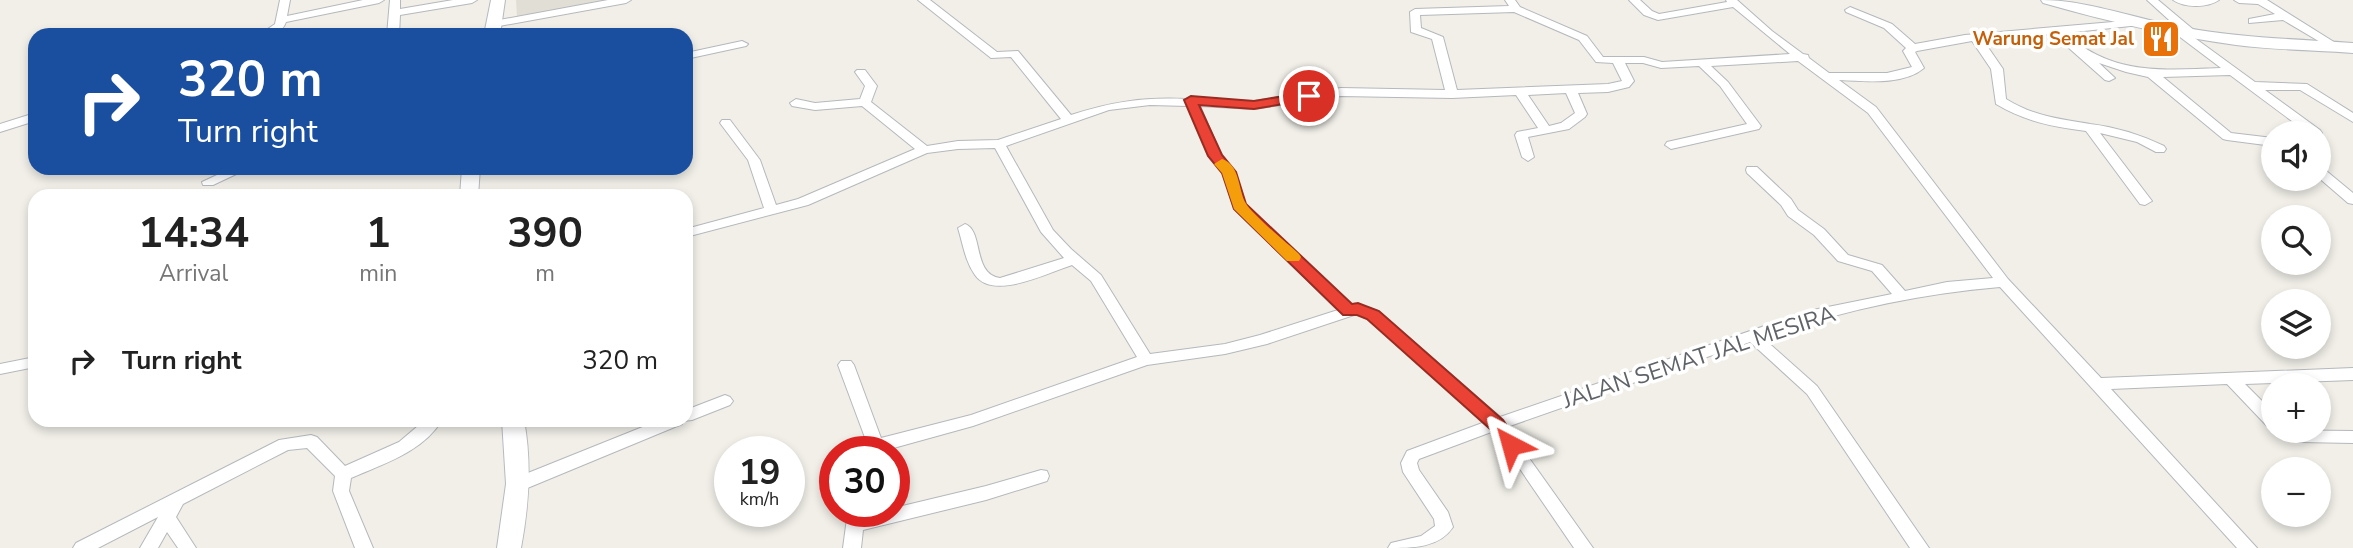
<!DOCTYPE html>
<meta charset="utf-8">
<style>
body{margin:0;font-family:"Nunito Sans",sans-serif;background:#f6f6f6;color:#222;height:100vh;display:flex;flex-direction:column;font-size:26px;white-space:nowrap}
*{box-sizing:border-box;margin:0}
p{font-size:23px;color:#767676}
.icon{flex:none;width:38px;height:38px;fill:none;stroke:currentColor;stroke-width:2;stroke-linecap:round;stroke-linejoin:round}
.map{position:relative;flex:1;overflow:hidden}
.sheet{position:absolute;left:28px;top:189px;width:665px;height:238px;display:flex;flex-direction:column;background:#fff;border-radius:21px;box-shadow:0 4px 10px #0003}
.sheet>*{flex:none}
.guide{position:absolute;left:28px;top:28px;width:665px;height:147px;border-radius:21px;box-shadow:0 4px 10px #0003;background:#1a4fa0;color:#fff;overflow:hidden}
.buttons{position:absolute;left:2261px;top:121px;display:grid;gap:14px}
.buttons a{display:grid;place-items:center;width:70px;height:70px;border-radius:50%;background:#fff;box-shadow:0 4px 10px #0003;font-size:35px}
.speed{position:absolute;left:714px;top:436px;display:flex;gap:14px;font-size:35px;font-weight:700;text-align:center}
.speed>*{display:grid;place-content:center;width:91px;height:91px;border-radius:50%;background:#fff;box-shadow:0 4px 10px #0003;line-height:1}
.speed small{font-size:18px;font-weight:400}
.speed .limit{border:10px solid #d22;background:#fff;color:#111}
.pin{position:absolute;display:grid;place-items:center;width:60px;height:60px;color:#fff;margin:-30px;border:4px solid #fff;border-radius:50%;box-shadow:0 2px 7px #0007}
.me{position:absolute;width:77px;margin:-38px;rotate:321deg;stroke-linejoin:round;filter:drop-shadow(0 0 5px #0008)}
.turn{display:flex;align-items:center;gap:24px;height:147px;padding:0 35px;font-size:32px}
.turn .icon{width:91px;height:91px;stroke-width:2.5}
.turn b{display:block;font-size:49px;line-height:60px}
.eta{display:flex;justify-content:space-evenly;align-items:center;height:119px;text-align:center}
.eta b{font-size:42px;font-weight:700;line-height:49px}
ul{padding:0;list-style:none}
li{display:flex;align-items:center;gap:21px;height:105px;padding:0 35px}
li div{flex:1}
li b{display:block;font-size:26px}
li em{font-style:normal}
.map>svg:first-child{display:block}
.education{fill:#e1ded6}
.lines{fill:none;stroke-linecap:round;stroke-linejoin:round}
.minor-casing{stroke:#b5b8bc;stroke-width:2}
.secondary-casing{stroke:#b6babf;stroke-width:2}
.minor{fill:#fff;fill-rule:evenodd}
.secondary{fill:#fff;fill-rule:evenodd}
.route{fill:#ea4335;stroke:#982c22;stroke-width:2}
.slow{fill:#f59e0b}
.labels{text-anchor:middle;dominant-baseline:central;stroke-width:7;stroke-linejoin:round;paint-order:stroke}
.far-food-label{font-size:19px;font-weight:bold;fill:#c56008;stroke:#fff;text-anchor:end}
.street-label{font-size:23px;fill:#5f6368;stroke:#fff}
</style>
<div class="map">
<svg width="2353" height="548" viewBox="0 0 2353 548">
<rect width="100%" height="100%" fill="#f1efe8"/>
<path class="education" d="M516 0H621L517 18Z"/>
<g class="lines">
<defs>
<path id="minor" d="M280 0H290L287 16 363 0H384L379 3 286 22C282 34 270 35 259 35L275 24Z
M390 0H400V9L453 0H477L472 3 400 15 399 35H387Z
M608 0H631L626 3 494 27 489 24 494 21Z
M918 0H930L997 52 1018 51 1071 115C1111 102 1143 97 1186 99L1191 96 1196 99 1254 101 1341 88 1445 90 1432 39 1411 32 1410 12 1415 9 1509 6 1505 0H1515L1520 7 1587 36 1603 57H1644L1662 62 1790 54 1733 7 1658 20 1644 15 1629 0H1640L1652 11 1659 14 1727 2 1726 0H1737L1772 31 1803 54 1808 55 1809 58 1829 73H1887L1912 67 1903 51 1906 48 1884 28 1846 12 1845 10 1850 7 1892 24 1915 44 1965 35 2136 20 2140 21V25L2065 33C2113 76 2161 70 2221 68L2176 34 2174 32 2179 29 2147 0H2158L2195 31 2197 33 2192 36 2255 82 2307 84 2353 113V122L2300 90H2265L2320 130 2322 133 2319 136V133H2308L2230 75 2163 77 2231 133 2273 138V146L2227 140 2223 139 2148 77 2126 72 2099 63 2115 78 2109 81 2105 80 2053 34 1983 40 2003 69 2006 99C2033 116 2060 119 2090 124 2116 127 2141 135 2164 146L2166 149 2164 152H2156L2137 142 2100 133 2152 201 2145 205 2140 204 2086 131C2053 127 2024 121 1996 104L1991 69 1972 41 1917 51 1915 52 1924 68C1903 86 1864 81 1839 80L1876 107 2008 279 2101 378 2353 368V380L2245 384 2273 412V428L2267 426 2227 384 2111 389 2257 548H2237L2000 287C1919 294 1839 311 1763 338L1817 386 1929 548H1910L1807 394 1750 342 1507 427 1593 548H1574L1494 431 1419 459 1417 463 1419 470 1448 512 1453 527C1439 548 1413 548 1388 548L1391 543 1421 536 1435 526 1434 519 1403 472 1401 463 1407 451 1485 422 1368 319 1357 314 1267 344 1225 354 1147 365 973 426 879 452H860L867 443 838 365 841 361H851L854 365 881 438 971 415 1137 357 1091 281 1072 265C1047 273 993 301 975 275 965 261 963 244 958 228L965 224C984 231 972 274 1000 278L1064 258 1041 232 995 148 958 149 927 153 808 205 686 237V229L764 208 748 160 720 123 722 120H730L760 160 776 205 798 199 915 149 862 106 815 110 792 106 790 103 796 99 815 103 860 99 865 86 855 72 857 70H865L877 86 871 102 927 146 958 141 998 140 1061 119 1011 57 991 58ZM1514 12 1579 40 1596 62 1613 63 1622 81 1608 84 1457 90 1443 37 1421 28 1420 15ZM1798 61 1868 113 1993 278 1947 282 1905 291 1882 265 1848 255 1824 229 1798 210 1791 199 1757 167H1747L1746 170 1747 173 1781 205 1788 216 1814 235 1838 261 1872 271 1892 294 1808 311 1500 417 1378 311 1358 304 1351 306 1245 204 1235 172 1221 155 1200 106 1254 109 1341 96 1452 98 1516 95 1538 128 1517 132 1515 135 1522 157 1528 161 1534 157 1528 137 1569 129 1585 117 1587 114 1578 93 1608 92 1629 87 1634 81 1625 63H1643L1661 68 1699 66 1720 86 1747 124 1667 142 1665 145 1671 149 1759 129 1761 126 1728 82 1711 66ZM1566 93 1575 113 1561 123 1549 126 1528 95ZM1150 105 1188 106 1209 156 1223 173 1234 209 1338 310 1260 335 1225 344 1150 354 1101 275 1071 249 1053 230 1006 146 1109 110Z
M2173 0H2219C2207 8 2185 8 2173 0Z
M2234 0H2267L2342 47 2340 49H2332L2283 20 2249 23V19L2275 14 2258 4 2239 3Z
M742 41 748 44 746 46 686 59V53Z
M35 113V121L0 132V124Z
M232 168H249L213 185H203L202 182Z
M2319 168 2324 169 2353 193V204L2348 203 2319 178Z
M35 357V367L0 374V364Z
M725 395 730 397 733 401 730 405 692 420 683 421 682 424 525 489 519 491 513 489 511 484 513 479 660 420H686V410Z
M425 420H442C423 452 383 464 351 478L349 491 373 548H355L333 491 335 476 307 448 288 450 183 504 176 517 196 548H178L167 532 158 548H140L158 517 98 548H73L76 543 279 440 311 435 317 437 345 466 399 442Z
M2276 430 2353 431V443L2300 442 2278 434Z
M1041 470 1047 471 1049 476 1047 481 986 500 863 530 861 548H843L848 511H864V516L894 511V508L986 486Z"/>
<path id="secondary" d="M491 0H505L500 35H484Z
M2041 0C2088 0 2136 19 2182 27 2239 38 2296 39 2353 43V53C2314 50 2275 50 2236 45 2170 36 2106 21 2043 3Z
M462 168H480L478 196H460Z
M502 420H524C532 463 529 505 521 548H497L506 484Z"/>
</defs>
<use href="#minor" class="minor-casing"/>
<use href="#secondary" class="secondary-casing"/>
<use href="#minor" class="minor"/>
<use href="#secondary" class="secondary"/>
</g>
<path class="route" d="M1309 92 1315 96 1313 99 1254 109 1199 105 1222 155 1236 172 1246 204 1352 304 1358 303 1379 311 1503 420 1520 445 1518 450H1505L1490 429 1367 319 1357 315H1343L1234 209 1222 173 1208 156 1184 100 1191 96 1254 101Z"/>
<path class="slow" d="M1222 159C1240 165 1238 188 1245 202 1252 215 1286 242 1299 254L1301 257 1299 261H1287L1234 209 1222 173 1214 164Z"/>
<defs>
<symbol id="restaurant-square" viewBox="-11 -11 22 22"><rect x="-9" y="-9" width="18" height="18" rx="4" fill="#e8710a" stroke="#fff"/><path d="M-5-6h1v4h1v-4h1v4h1v-4h1v5L-1.5 .5V6h-2V.5L-5-1ZM5-6V6H3V1.5H1.5Q1.5-4 5-6Z" fill="#fff"/></symbol>
</defs>
<g fill-rule="evenodd">
<use href="#restaurant-square" x="2139" y="17" width="44" height="44"/>
</g>
<g class="labels">
<g class="far-food-label">
<text x="2134" y="39">Warung Semat Jal</text>
</g>
<g class="street-label">
<text transform="translate(1699 357) rotate(-18)">JALAN SEMAT JAL MESIRA</text>
</g>
</g>
</svg>
<div class="buttons">
<a><svg class="icon" aria-label="sound" viewBox="0 0 24 24"><path d="M4 9h4l5-4v14l-5-4H4zM17 9q2 3 0 6"/></svg></a>
<a><svg class="icon" aria-label="search" viewBox="0 0 24 24"><circle cx="10" cy="10" r="6"/><path d="M15 15l6 6"/></svg></a>
<a><svg class="icon" aria-label="layers" viewBox="0 0 24 24"><path d="M12 4l9 5-9 5-9-5zM3 14l9 5 9-5"/></svg></a>
<a>+</a>
<a>−</a>
</div>
<div class="speed"><div>19<small>km/h</small></div><div class="limit">30</div></div>
<div class="pin" style="left:1309px;top:96px;background:#d93025"><svg class="icon" aria-label="arrive" viewBox="0 0 24 24"><path d="M6 21V4h12l-3 4 3 4H6"/></svg></div>
<svg class="me" style="left:1511px;top:445px" viewBox="-20 -20 40 40"><path d="M0-17L14 15 0 8-14 15z" fill="#ea4335" stroke="#fff" stroke-width="4"/></svg>
<div class="guide">
<div class="turn"><svg class="icon" aria-label="right" viewBox="0 0 24 24"><path d="M7 20v-9h11M14 6l5 5-5 5"/></svg><div><b>320 m</b>Turn right</div></div>
</div>
<section class="sheet">
<div class="eta">
<div><b>14:34</b><p>Arrival</p></div>
<div><b>1</b><p>min</p></div>
<div><b>390</b><p>m</p></div>
</div>
<ul>
<li><svg class="icon" aria-label="right" viewBox="0 0 24 24"><path d="M7 20v-9h11M14 6l5 5-5 5"/></svg><div><b>Turn right</b></div><em>320 m</em></li>
</ul>
</section>
</div>
